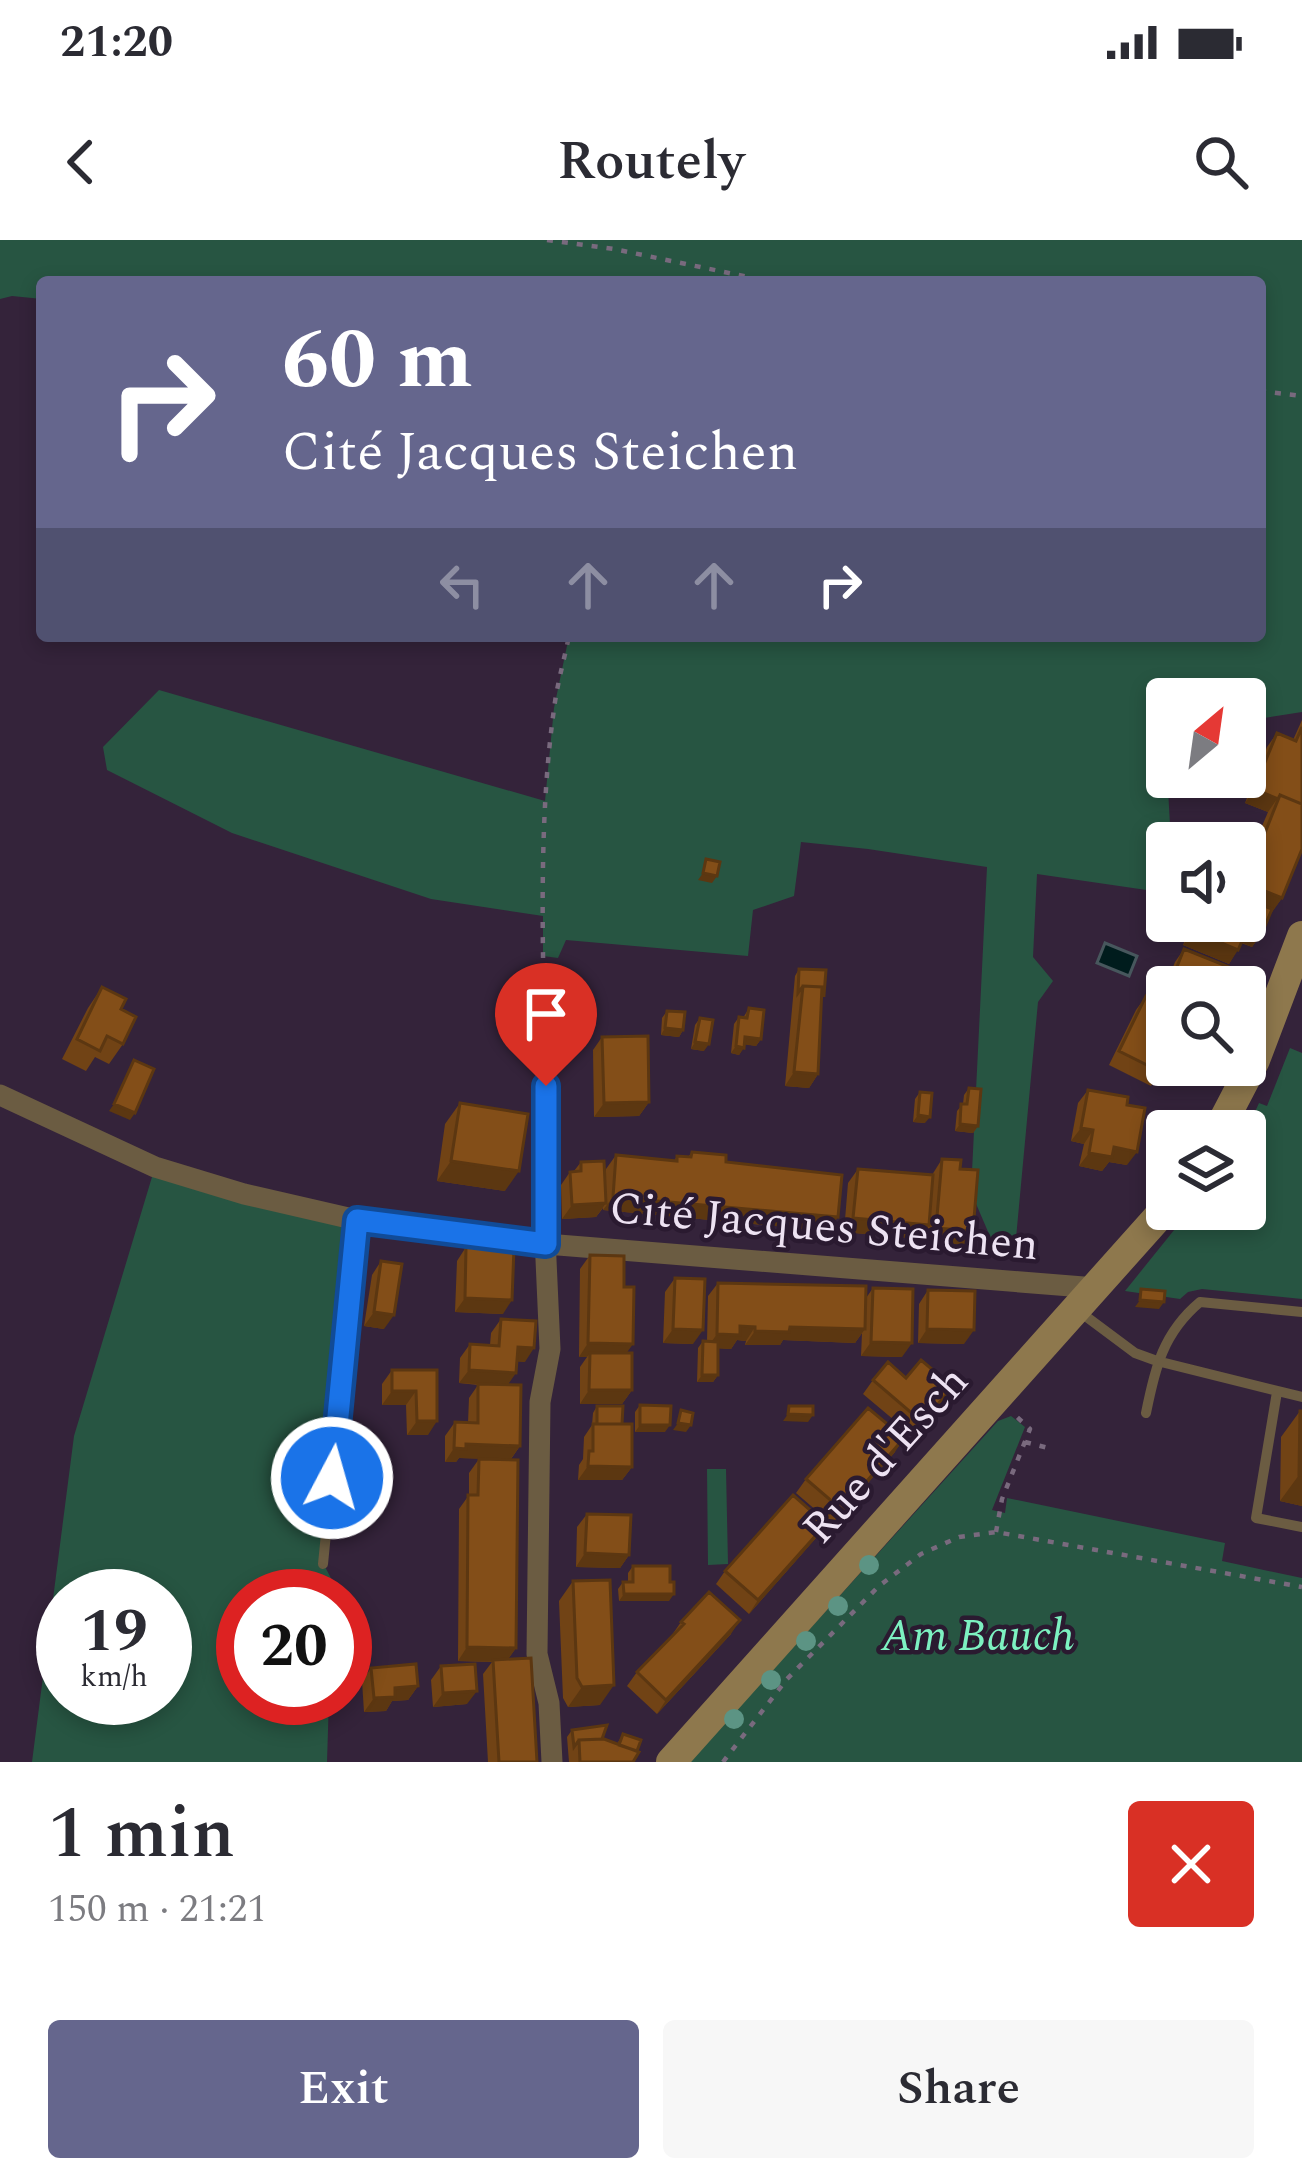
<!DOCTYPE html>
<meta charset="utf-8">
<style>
body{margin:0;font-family:Spectral,serif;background:#f7f7f7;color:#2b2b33;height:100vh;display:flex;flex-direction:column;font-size:45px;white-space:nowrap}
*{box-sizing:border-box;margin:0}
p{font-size:39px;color:#7c7c81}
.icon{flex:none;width:66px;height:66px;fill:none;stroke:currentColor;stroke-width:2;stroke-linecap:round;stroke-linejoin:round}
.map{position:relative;height:1522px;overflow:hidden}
.sheet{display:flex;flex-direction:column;background:#fff;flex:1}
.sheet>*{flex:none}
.banner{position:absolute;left:36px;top:36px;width:1230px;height:366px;border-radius:12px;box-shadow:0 6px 18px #0003;background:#65668d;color:#fff;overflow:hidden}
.needle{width:78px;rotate:29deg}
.controls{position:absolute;left:1146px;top:438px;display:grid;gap:24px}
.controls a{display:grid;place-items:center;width:120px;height:120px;border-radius:12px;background:#fff;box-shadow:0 6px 18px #0003;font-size:60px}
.speed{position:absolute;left:36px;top:1329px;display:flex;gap:24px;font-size:60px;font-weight:700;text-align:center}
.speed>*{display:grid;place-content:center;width:156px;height:156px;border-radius:50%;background:#fff;box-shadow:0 6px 18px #0003;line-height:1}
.speed small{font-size:30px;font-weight:400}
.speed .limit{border:18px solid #d22;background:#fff;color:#111}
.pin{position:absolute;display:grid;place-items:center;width:102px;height:102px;color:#fff;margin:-123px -51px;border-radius:50% 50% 50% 0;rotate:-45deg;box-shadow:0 0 12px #0007}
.pin .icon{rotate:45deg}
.me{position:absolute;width:132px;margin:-66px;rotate:6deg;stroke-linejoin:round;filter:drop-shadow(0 0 9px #0008)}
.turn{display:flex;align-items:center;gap:42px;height:252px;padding:0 48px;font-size:54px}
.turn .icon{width:156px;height:156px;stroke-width:2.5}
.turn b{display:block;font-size:84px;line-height:102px}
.lanes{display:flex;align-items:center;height:114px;padding:0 48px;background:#0003;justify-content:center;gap:60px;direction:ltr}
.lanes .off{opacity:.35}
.round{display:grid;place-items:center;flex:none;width:126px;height:126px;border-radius:12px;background:#f7f7f7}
.head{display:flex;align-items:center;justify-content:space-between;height:204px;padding:0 48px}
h1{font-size:72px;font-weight:600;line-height:90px}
.button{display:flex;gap:24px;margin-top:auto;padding:24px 48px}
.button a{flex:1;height:138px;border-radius:12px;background:#65668d;color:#fff;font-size:48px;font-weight:600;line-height:138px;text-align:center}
.button a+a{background:#f7f7f7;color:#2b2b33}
.status{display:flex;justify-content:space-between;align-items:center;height:84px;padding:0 60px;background:#fff;direction:ltr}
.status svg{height:33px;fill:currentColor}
header{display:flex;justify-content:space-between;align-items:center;height:156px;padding:0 48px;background:#fff;font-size:54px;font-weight:600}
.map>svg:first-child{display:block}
.green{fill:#275542;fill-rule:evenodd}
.water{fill:#001c1d;stroke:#47575d;stroke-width:3}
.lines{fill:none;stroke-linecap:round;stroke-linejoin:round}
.path{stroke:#796a7e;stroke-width:4.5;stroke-dasharray:6 9;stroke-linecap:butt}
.lane{stroke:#6b5c42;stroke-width:10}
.street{stroke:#6b5c42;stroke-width:21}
.secondary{stroke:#8e784d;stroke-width:30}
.tree{fill:#5c9484}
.wall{fill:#714315}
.shaded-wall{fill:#5c3711}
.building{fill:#834e18;stroke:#5c3711;stroke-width:3}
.route-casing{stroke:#114b97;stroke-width:30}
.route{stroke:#1a73e8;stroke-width:21}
.labels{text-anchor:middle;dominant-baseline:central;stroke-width:9;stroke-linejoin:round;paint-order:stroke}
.street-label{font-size:45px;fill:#ede2f2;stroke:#2a1a30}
.park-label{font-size:45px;font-style:italic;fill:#7df1c1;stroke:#2a1a30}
</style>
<div class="status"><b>21:20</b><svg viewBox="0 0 49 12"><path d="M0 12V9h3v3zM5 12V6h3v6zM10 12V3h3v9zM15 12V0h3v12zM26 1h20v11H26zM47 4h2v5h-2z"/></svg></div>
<header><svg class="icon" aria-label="back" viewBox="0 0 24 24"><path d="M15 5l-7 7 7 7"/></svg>Routely<svg class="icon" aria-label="search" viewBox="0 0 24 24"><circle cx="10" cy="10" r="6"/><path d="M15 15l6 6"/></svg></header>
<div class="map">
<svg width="1302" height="1522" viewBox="0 0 1302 1522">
<rect width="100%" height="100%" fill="#34233a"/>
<path class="green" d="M0 0H1302V472L1245 481V459H1167V493L1165 494 1171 603H1167V653L1037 634 1033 717 1053 741 1038 762 1015 1009 995 1008 971 952 987 627 868 609 801 602 794 656 753 670 748 716 566 700 558 718 543 716V676L431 659 232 593 107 530 103 507 159 450 545 561 554 468 569 396H1260V42H42V59L12 56 0 59Z
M1290 808 1302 813V1059L1202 1049 1188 1052 1180 1059 1125 1051 1191 969H1245V894L1259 863 1267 866Z
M155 927 357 980 323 1323 333 1342 332 1356H243V1458H329L327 1522H32L74 1196ZM63 1356H165V1458H63Z
M1011 1176 1025 1187 992 1270 1005 1273 1007 1258 1225 1303 1222 1321 1302 1338V1522H689L998 1181Z
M707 1229H726L728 1324 708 1325Z"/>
<path class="water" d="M1105 703 1137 716 1129 736 1097 723Z"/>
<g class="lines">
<path class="path" d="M547 0 614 9 772 42
M1260 151 1302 156
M545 823C543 708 538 582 554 469 557 445 564 420 569 396
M1025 1202 1048 1208
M996 1292 1002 1259 1030 1189 1017 1177
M723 1522 787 1439 879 1346 921 1314 959 1297 996 1292 1302 1347"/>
<path class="lane" d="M1080 1072 1135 1113 1157 1121 1302 1157
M1277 1152 1256 1278 1302 1287
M1146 1173C1155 1128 1163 1093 1200 1062L1302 1072
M323 1324 357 980"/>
<path class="street" d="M546 846 544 975 550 1109 540 1162 537 1414 549 1463 552 1522
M0 855 155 927 244 954 357 980 546 1004 1096 1048"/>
<path class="secondary" d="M1218 891 1255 820 1302 696
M671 1522 1167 967"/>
</g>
<g class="tree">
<circle cx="869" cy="1325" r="10"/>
<circle cx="838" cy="1366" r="10"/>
<circle cx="806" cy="1401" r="10"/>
<circle cx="771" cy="1440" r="10"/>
<circle cx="734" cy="1479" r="10"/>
</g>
<path class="wall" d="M1302 480V609L1282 658 1268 677 1262 693 1252 707 1241 703 1229 724 1183 705 1193 681H1245V626L1268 572 1245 563 1267 507 1277 493 1293 500Z
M1184 709 1226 747H1167V820L1151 846 1109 825 1136 770 1146 756 1159 762 1175 722Z
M799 729 822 758 818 834 809 848 785 846 795 736Z
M102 747 121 769 123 804 109 824 95 817 86 831 62 819 88 768Z
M749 768 761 799 756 806 745 804 739 815 731 813 734 784 739 777 743 778Z
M667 771 683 790 679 797 661 795 662 778Z
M700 778 704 811 691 809 695 785Z
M602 797 649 862 639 876 594 877 593 810Z
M969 848 978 886 973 893 955 891 957 871 963 864 964 855Z
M1088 850 1127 865V925L1109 922 1102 931 1079 926 1084 904 1071 901 1078 863Z
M920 852 925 883 913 882 915 859Z
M460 863 505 951 437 941 445 884Z
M692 912 726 922 784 930 829 991 603 970V968L596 977 562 979 561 945 570 932 574 931 581 922 605 944 606 929 616 915 674 921 677 916 688 917Z
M942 919 960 929 964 1005 927 1001 928 987 919 999 844 992 848 943 858 929 932 935Z
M466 1007 503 1074 455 1072 457 1021Z
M590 1015 624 1047 627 1113 632 1150 622 1164H580V1127L587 1117H579L580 1029Z
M381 1021 384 1089 364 1086 372 1035Z
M675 1038 693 1104 663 1103 665 1052Z
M718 1043 866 1058 873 1048 902 1117 861 1116 862 1093 855 1103 783 1100 780 1105H745L746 1101 737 1100 731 1109 718 1108V1135L713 1142H697L698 1108 703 1101H707L708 1056Z
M928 1050 964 1104 918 1103 919 1064Z
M501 1079 525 1122 517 1121 508 1145 520 1206 511 1219 516 1408 508 1419 537 1522H488L483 1434 492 1422 458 1421 459 1269 469 1255V1233L479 1219H501L459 1218 456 1222H445V1196L455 1182 468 1183 469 1158 478 1145 459 1143 460 1118 470 1104 490 1105 491 1093Z
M392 1130H437L428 1195H407L406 1165H382V1144Z
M906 1138 953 1147 913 1196 863 1154 873 1140Z
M640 1165 665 1192H635V1172Z
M597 1166 622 1184 632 1227 622 1240H578L579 1225 583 1219 584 1197 592 1185 593 1173Z
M1300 1171H1302V1266L1280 1261 1281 1197Z
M895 1212 832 1284 796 1253 806 1239Z
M587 1274 629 1315 620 1328 576 1327 577 1287Z
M816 1298 749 1374 716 1344 725 1331Z
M633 1326 670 1342 669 1361H619L618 1349 623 1342H628V1333Z
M573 1341 600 1465 568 1467 563 1458 559 1361Z
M681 1382 731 1394 657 1474 627 1446 637 1432 672 1395Z
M441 1426 467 1464 433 1467 431 1440Z
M371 1428 418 1446 408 1460 392 1461 386 1471 364 1472 362 1441Z
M572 1490 617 1504 623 1494 633 1522H569L567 1497Z"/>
<path class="shaded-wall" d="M1254 549 1277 559 1268 572 1245 563Z
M703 633 717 636 712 643 698 640Z
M1245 643 1282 658 1268 678 1245 669Z
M1248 688 1262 693 1252 707 1238 701Z
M1193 691 1238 710 1229 724 1183 705Z
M1167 752V769L1158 765Z
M665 788 683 790 679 797 661 795Z
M745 797 761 799 756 806 740 804Z
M695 802 709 804 704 811 691 809Z
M736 806 744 808 739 815 731 813Z
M794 832 818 834 809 848 785 846Z
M649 862 639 876 594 877 604 863Z
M114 864 135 873 130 880 109 871Z
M918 875 930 877 925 883 913 882Z
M960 884 978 886 973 893 955 891Z
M1081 888 1093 890 1084 904 1071 901Z
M1114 907 1137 912 1127 925 1109 922 1102 931 1079 926 1089 913Z
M451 921 519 931 505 951 437 941Z
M613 957 838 977 829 991 603 970Z
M606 963 596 977 562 979 572 965Z
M853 978 929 985 919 999 844 992Z
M936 988 973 991 964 1005 927 1001Z
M465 1058 512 1060 503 1074 455 1072Z
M1140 1060 1164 1062 1159 1069 1135 1067Z
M374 1072 394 1075 384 1089 364 1086Z
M740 1086 755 1087 746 1101 737 1100 731 1109 707 1108 717 1094Z
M790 1087 865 1089 855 1103 783 1100 780 1105H745L755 1091Z
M673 1089 703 1090 693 1104 663 1103Z
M927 1089 974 1090 964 1104 918 1103Z
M871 1102 912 1103 902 1117 861 1116Z
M588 1103 633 1104 623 1118 590 1113 587 1117H579Z
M518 1107 534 1108 525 1122 508 1121Z
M469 1130 516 1133 507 1146 459 1143Z
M702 1135H718L713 1142H697Z
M589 1150H632L622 1164H580Z
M392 1151H416L406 1165H382Z
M788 1174 813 1175 808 1182 783 1181Z
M417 1181H437L428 1195H407Z
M678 1183 691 1185 686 1192 673 1190Z
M640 1185H670L665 1192H635Z
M904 1198 895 1212 832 1284 842 1270Z
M466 1204 520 1206 510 1220 459 1218 456 1222H445L454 1208Z
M588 1226 632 1227 622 1240H578Z
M1299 1235H1302V1266L1280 1261Z
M826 1284 816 1298 749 1374 758 1360Z
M585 1313 629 1315 620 1328 576 1327Z
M624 1354H674L669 1361H619Z
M740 1380 731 1394 657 1474 666 1460Z
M467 1407 516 1408 506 1422 458 1421Z
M614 1445 600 1465 568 1467 582 1447Z
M418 1446 408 1460 392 1461 386 1471 364 1472 374 1458 395 1448Z
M477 1451 467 1464 433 1467 443 1453Z"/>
<path class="building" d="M1302 487V564L1280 555 1278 559 1254 549 1277 493 1296 501Z
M1280 555 1302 564V609L1282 658 1245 643Z
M706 619 720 622 717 636 703 633Z
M1245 658 1272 669 1262 693 1248 688 1238 710 1193 691 1197 681H1245Z
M1184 709 1234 729 1226 747H1169Z
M799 729 826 730 824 755 822 754V747L803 746 798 753Z
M803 746 822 747 818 834 794 832Z
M102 747 126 759 121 769 136 777 123 804 107 796 100 811 77 799Z
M1146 756 1167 767V820L1161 832 1119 811Z
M749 768 764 770 761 799 745 797 744 808 736 806 739 777 747 778Z
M667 771 685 772 683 790 665 788Z
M700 778 713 780 709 804 695 802Z
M648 796 649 862 604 863 602 797Z
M134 820 154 829 135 873 114 864Z
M969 848 981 849 978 886 960 884 961 864H967Z
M1088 850 1128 857 1127 865 1145 868 1137 912 1114 907 1112 917 1089 913 1093 890 1081 888Z
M920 852 932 853 930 877 918 875Z
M460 863 528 874 519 931 451 921Z
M692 912 726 915V922L842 935 838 977 613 957 616 915 677 921V916L691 917Z
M942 919 961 920 960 929 978 930 973 991 936 988Z
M604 921 606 963 572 965 570 932 581 931V922Z
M858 929 933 935 929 985 853 978Z
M466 1007 514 1008 512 1060 465 1058Z
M590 1015 624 1016V1047H634L633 1104 588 1103Z
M381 1021 402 1024 394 1075 374 1072Z
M675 1038 705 1039 703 1090 673 1089Z
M718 1043 866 1046 865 1089 790 1087 789 1092 755 1091V1087L740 1086V1095L717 1094Z
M873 1048 913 1049 912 1103 871 1102Z
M1141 1049 1165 1051 1164 1062 1140 1060Z
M928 1050 975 1051 974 1090 927 1089Z
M501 1079 536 1081 534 1108 518 1107 516 1133 469 1130 470 1104 499 1106Z
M703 1101 718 1102V1135H702Z
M590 1113H632V1150H589Z
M921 1120 953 1147 922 1182 873 1140 888 1122 906 1138Z
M392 1130H437V1181H417L416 1151H392Z
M478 1144 521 1145 520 1206 466 1204V1209L454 1208 455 1182 478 1183Z
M640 1165 671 1166 670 1185H640Z
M597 1166H623L622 1184H597Z
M789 1166H813V1175L788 1174Z
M868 1168 904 1198 842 1270 806 1239Z
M681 1170 693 1173 691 1185 678 1183Z
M1300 1171H1302V1235H1299Z
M593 1184H632V1227L588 1226 589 1211H593Z
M479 1219 518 1220 516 1408 467 1407 468 1255H478Z
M793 1255 826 1284 758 1360 725 1331Z
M587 1274 631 1275 629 1315 585 1313Z
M633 1326H670V1342H674V1354H624L623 1342H633Z
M610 1340 614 1445 582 1447 577 1438 573 1341Z
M709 1352 740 1380 666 1460 637 1432 684 1384 681 1382Z
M531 1418 537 1522H499L493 1420Z
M416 1424 418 1446 395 1448V1457L374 1458 371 1428Z
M475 1424 477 1451 443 1453 441 1426Z
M607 1485 602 1499 579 1500 574 1507 572 1490Z
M623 1494 641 1500 637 1511 619 1505Z
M604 1499 639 1512 633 1522H580L579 1500Z"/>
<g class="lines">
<defs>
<path id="route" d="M332 1238 357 980 546 1004V846"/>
</defs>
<use href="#route" class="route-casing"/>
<use href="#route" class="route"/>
</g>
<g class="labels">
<g class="street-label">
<text transform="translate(824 987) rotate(5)">Cité Jacques Steichen</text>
<text transform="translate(886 1215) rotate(-48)">Rue d'Esch</text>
</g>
<g class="park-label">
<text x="978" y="1396">Am Bauch</text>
</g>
</g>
</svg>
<div class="controls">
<a><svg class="needle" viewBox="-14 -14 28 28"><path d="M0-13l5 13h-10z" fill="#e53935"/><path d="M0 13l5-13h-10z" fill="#7c7c81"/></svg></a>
<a><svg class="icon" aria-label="sound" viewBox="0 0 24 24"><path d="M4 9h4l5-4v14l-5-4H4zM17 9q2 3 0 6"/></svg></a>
<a><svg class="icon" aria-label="search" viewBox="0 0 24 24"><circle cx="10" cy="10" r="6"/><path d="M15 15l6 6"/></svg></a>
<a><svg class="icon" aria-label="layers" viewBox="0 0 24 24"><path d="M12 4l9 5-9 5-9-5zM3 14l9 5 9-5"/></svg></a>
</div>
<div class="speed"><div>19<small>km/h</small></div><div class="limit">20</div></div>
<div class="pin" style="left:546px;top:846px;background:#d93025"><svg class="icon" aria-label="arrive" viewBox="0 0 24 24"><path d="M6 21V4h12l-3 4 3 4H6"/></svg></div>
<svg class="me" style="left:332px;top:1238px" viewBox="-20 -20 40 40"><circle r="17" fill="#1a73e8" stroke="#fff" stroke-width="3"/><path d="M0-11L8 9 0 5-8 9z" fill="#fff"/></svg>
<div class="banner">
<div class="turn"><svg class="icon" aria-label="right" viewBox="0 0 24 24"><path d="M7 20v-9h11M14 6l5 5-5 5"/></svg><div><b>60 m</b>Cité Jacques Steichen</div></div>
<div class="lanes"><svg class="icon off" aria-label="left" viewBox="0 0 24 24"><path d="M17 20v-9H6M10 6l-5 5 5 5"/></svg><svg class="icon off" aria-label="ahead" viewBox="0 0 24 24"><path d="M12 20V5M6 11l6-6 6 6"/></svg><svg class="icon off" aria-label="ahead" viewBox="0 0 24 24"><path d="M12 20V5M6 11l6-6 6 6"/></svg><svg class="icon" aria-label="right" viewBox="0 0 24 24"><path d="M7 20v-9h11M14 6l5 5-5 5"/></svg></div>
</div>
</div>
<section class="sheet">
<div class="head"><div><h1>1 min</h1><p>150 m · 21:21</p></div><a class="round" style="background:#d93025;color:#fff"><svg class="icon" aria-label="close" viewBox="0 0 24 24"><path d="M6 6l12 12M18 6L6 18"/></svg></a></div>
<div class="button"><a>Exit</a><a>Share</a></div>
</section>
